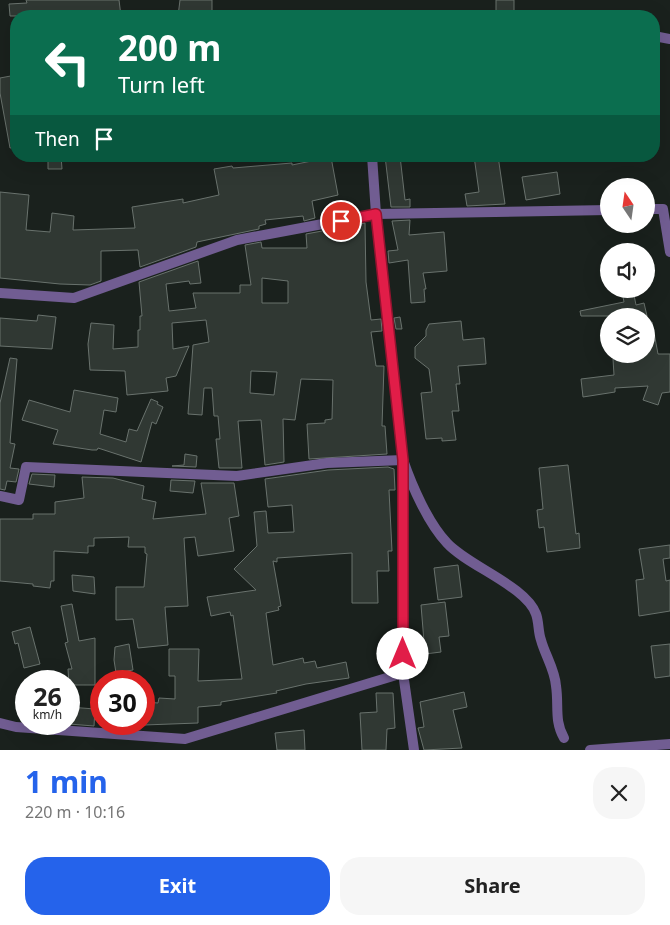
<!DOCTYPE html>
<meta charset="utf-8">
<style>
body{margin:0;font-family:"Noto Sans",sans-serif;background:#f6f6f6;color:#222;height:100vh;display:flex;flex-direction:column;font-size:19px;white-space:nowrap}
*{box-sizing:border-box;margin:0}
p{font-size:16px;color:#767676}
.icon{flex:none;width:28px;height:28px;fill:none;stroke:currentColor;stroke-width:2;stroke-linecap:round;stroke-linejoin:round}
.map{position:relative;height:750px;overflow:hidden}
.panel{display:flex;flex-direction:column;background:#fff;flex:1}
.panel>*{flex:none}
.guide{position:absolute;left:10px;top:10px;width:650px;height:152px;border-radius:20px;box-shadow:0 5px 20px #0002;background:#0b6e4f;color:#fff;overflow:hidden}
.needle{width:32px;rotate:347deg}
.fabs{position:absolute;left:600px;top:178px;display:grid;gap:10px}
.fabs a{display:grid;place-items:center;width:55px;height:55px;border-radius:50%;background:#fff;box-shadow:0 5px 20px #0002;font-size:25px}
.speed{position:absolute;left:15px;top:670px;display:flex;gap:10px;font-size:25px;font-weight:700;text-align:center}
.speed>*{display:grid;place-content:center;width:65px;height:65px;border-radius:50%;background:#fff;box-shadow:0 5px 20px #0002;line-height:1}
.speed small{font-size:12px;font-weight:400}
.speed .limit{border:8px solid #d22;background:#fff;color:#111}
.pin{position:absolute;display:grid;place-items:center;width:42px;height:42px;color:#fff;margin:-21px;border:2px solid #fff;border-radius:50%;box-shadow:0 1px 5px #0007}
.me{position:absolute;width:55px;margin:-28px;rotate:0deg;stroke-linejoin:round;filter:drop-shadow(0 0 4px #0008)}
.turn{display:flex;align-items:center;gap:18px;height:105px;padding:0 25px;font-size:22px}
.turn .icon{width:65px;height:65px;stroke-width:2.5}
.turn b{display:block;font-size:35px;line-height:42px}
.then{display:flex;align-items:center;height:48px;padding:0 25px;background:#0003;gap:10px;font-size:19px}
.round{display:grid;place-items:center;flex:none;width:52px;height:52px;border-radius:20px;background:#f6f6f6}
.head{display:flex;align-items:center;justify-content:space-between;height:85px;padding:0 25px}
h1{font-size:30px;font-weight:700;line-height:38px;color:#2563eb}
.button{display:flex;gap:10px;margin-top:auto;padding:10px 25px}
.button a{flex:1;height:58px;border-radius:20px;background:#2563eb;color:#fff;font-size:20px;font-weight:700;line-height:58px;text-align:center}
.button a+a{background:#f6f6f6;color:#222}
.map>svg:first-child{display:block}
.building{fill:#303833;stroke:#69726d;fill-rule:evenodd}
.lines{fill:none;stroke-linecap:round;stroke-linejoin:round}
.minor{stroke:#715d92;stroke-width:10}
.route-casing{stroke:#92132f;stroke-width:12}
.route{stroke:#e11d48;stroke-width:9}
</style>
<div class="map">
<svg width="670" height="750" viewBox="0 0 670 750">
<rect width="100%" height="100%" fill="#1a211d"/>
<path class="building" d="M26 0H119L121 16H94L93 11 71 13V16H10L9 4 27 3Z
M180 0H212V16H178Z
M496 0H514V16H496Z
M16 75V147L10 148 0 93V78Z
M48 156H61L62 169H48Z
M385 156H400L405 200 410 199V207H391Z
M474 156H498L505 204 467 206 465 194 479 192Z
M331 157 338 195 312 201 315 218 304 221 303 216 265 220 266 224 259 226V229L197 242 196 247 140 267 138 250 101 251V281L90 285 60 284 0 278V192L29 195 26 230 50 232 52 213 74 216 73 230 135 228 132 207 183 199V203L219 195 214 169 232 166 233 168 292 163V165Z
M557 172 560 194 526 200 522 177Z
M410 220 409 235 444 232 447 271 423 273 426 289H424L425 302 411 303 408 260 389 263 388 251 398 250 392 221Z
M365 223 366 282 371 320 381 319 382 331 371 332 376 366H384L382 426H385L387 454 309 459 307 424 325 423V420L332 419 333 380 301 379 295 420 283 419 284 462 265 465 261 420 238 421 242 468H219L216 439H220L218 416H214L212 388H204L202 415 188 414 193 345 209 342 206 320 172 323 173 349 189 346 176 376 166 378 168 391 127 395 125 371 90 370 88 344 91 323 114 325 113 349 138 347V330H140V316H142L139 282 198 261 201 283 190 284 189 281 166 284 169 311 196 308 193 293H240V285H251L245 245 261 242 262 248H307L306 234ZM262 278 288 281V303H262ZM251 371 277 372 274 395 250 393Z
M634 295 636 305 644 303 647 316H581L580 311 624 302 623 297Z
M38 315 56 317 52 349 0 346V318L37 321Z
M400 317 402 329H396L394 318Z
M461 321 463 340 484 338 486 364 458 366 460 384H456L459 411H452L456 440 442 441V438L426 439 421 393 432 392 429 369 415 358V347L426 336V330L429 324Z
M646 322H652L658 354H670V392L662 393 658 405 643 400 648 386 615 388V392L583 397 581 379 614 375 613 359 631 358 630 354H646Z
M10 358 17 359 10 443 15 444 10 468 19 469 16 482 7 481 5 490 0 489V403Z
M74 390 118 398 116 412 104 410 100 434 126 442 129 429 137 431 151 399 158 402 157 404 163 407 156 424 152 422 141 462 98 448 97 450H92L53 444 58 430 22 420 29 400 70 412Z
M185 454 197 456 196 467 172 466 184 465Z
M568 465 576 534 579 533 580 548 547 552 544 527 539 528 537 510 543 509 539 468Z
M388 467 394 469 395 490H389L392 551H388L389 571H377L378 603H352V553L277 558V562L273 561 281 606 278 607 279 610 266 613 273 665 303 658 304 663 315 661 317 668 346 662 349 678 306 684 276 691 277 693 221 702V705L198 707V723L144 725V702L158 703 159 698 175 699V676H169V649H199L198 681 242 679 233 615 231 616 230 612 211 616 207 597 256 590 234 569 257 546 254 512 266 511 268 533 294 532 292 505 268 507 265 479 328 470Z
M32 474 55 475 54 487 29 484Z
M82 477 113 478 144 486 142 499 156 502 153 519 206 514 201 483H234L239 516 229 518 234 551 198 556 195 537 184 538 188 606 165 607 168 645 138 648 133 619 116 620V587H144L147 554 145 553V547H128L129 537 94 538V546H88V553L54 551V581H51L50 588 33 586V584L0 581V519H33V514H55V502L84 498Z
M171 480 195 481 193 493 170 491Z
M670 545V558L663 559 666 581 670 580V611L639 616 636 580 644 579 639 549Z
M458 565 462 597 438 600 434 568Z
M72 575 94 577 95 594 73 591Z
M445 602 449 636 439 637 441 652 425 654 421 605Z
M72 604 79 641 95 638V685H69L68 669H72L65 643 68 642 61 606Z
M30 627 40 664 24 668 18 643 15 644 12 632Z
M129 644 133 670 116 673 114 660 115 647Z
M670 644V676L655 678 651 646Z
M464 692 467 707 453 710 462 748 424 750 418 728 424 727 420 702Z
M376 693H393L395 728 387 729 386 750H362L360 713 377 712Z
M69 707 95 709 94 726 69 724Z
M304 730 305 750H277L275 733Z"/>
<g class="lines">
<path class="minor" d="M384 16H406
M654 36 670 39
M372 156 376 214 403 460V673L414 750
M646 209H663L670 252
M0 293 74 298 237 240 376 214 609 210
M0 496 19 500 26 467 237 476 327 463 403 460C412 486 428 523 447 543 468 566 526 586 536 614 539 622 538 632 541 640 545 655 555 670 556 686 559 705 554 721 564 738
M0 723 16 727 185 739 403 673
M590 750 670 744"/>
</g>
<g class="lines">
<defs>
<path id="route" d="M341 221 376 214 403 460V654"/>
</defs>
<use href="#route" class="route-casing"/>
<use href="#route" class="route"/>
</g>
</svg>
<div class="fabs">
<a><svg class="needle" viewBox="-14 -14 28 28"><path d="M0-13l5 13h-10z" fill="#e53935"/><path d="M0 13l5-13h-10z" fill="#767676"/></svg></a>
<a><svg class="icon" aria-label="sound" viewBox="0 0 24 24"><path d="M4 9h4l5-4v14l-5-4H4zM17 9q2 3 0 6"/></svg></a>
<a><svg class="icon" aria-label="layers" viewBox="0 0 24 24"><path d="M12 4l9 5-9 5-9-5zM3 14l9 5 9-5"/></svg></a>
</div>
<div class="speed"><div>26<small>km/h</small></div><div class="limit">30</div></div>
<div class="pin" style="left:341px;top:221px;background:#d93025"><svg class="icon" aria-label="arrive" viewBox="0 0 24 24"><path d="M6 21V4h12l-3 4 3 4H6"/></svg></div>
<svg class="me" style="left:403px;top:654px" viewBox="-20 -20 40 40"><circle r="19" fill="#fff"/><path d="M0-13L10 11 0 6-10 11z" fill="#e11d48"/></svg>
<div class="guide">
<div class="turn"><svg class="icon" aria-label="left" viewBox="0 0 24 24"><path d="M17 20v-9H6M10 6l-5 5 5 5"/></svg><div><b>200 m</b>Turn left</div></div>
<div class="then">Then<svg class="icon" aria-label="arrive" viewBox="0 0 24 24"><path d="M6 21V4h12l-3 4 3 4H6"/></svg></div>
</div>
</div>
<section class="panel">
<div class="head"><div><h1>1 min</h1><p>220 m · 10:16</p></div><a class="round"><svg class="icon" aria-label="close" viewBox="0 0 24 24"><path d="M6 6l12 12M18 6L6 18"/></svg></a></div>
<div class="button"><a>Exit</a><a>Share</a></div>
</section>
